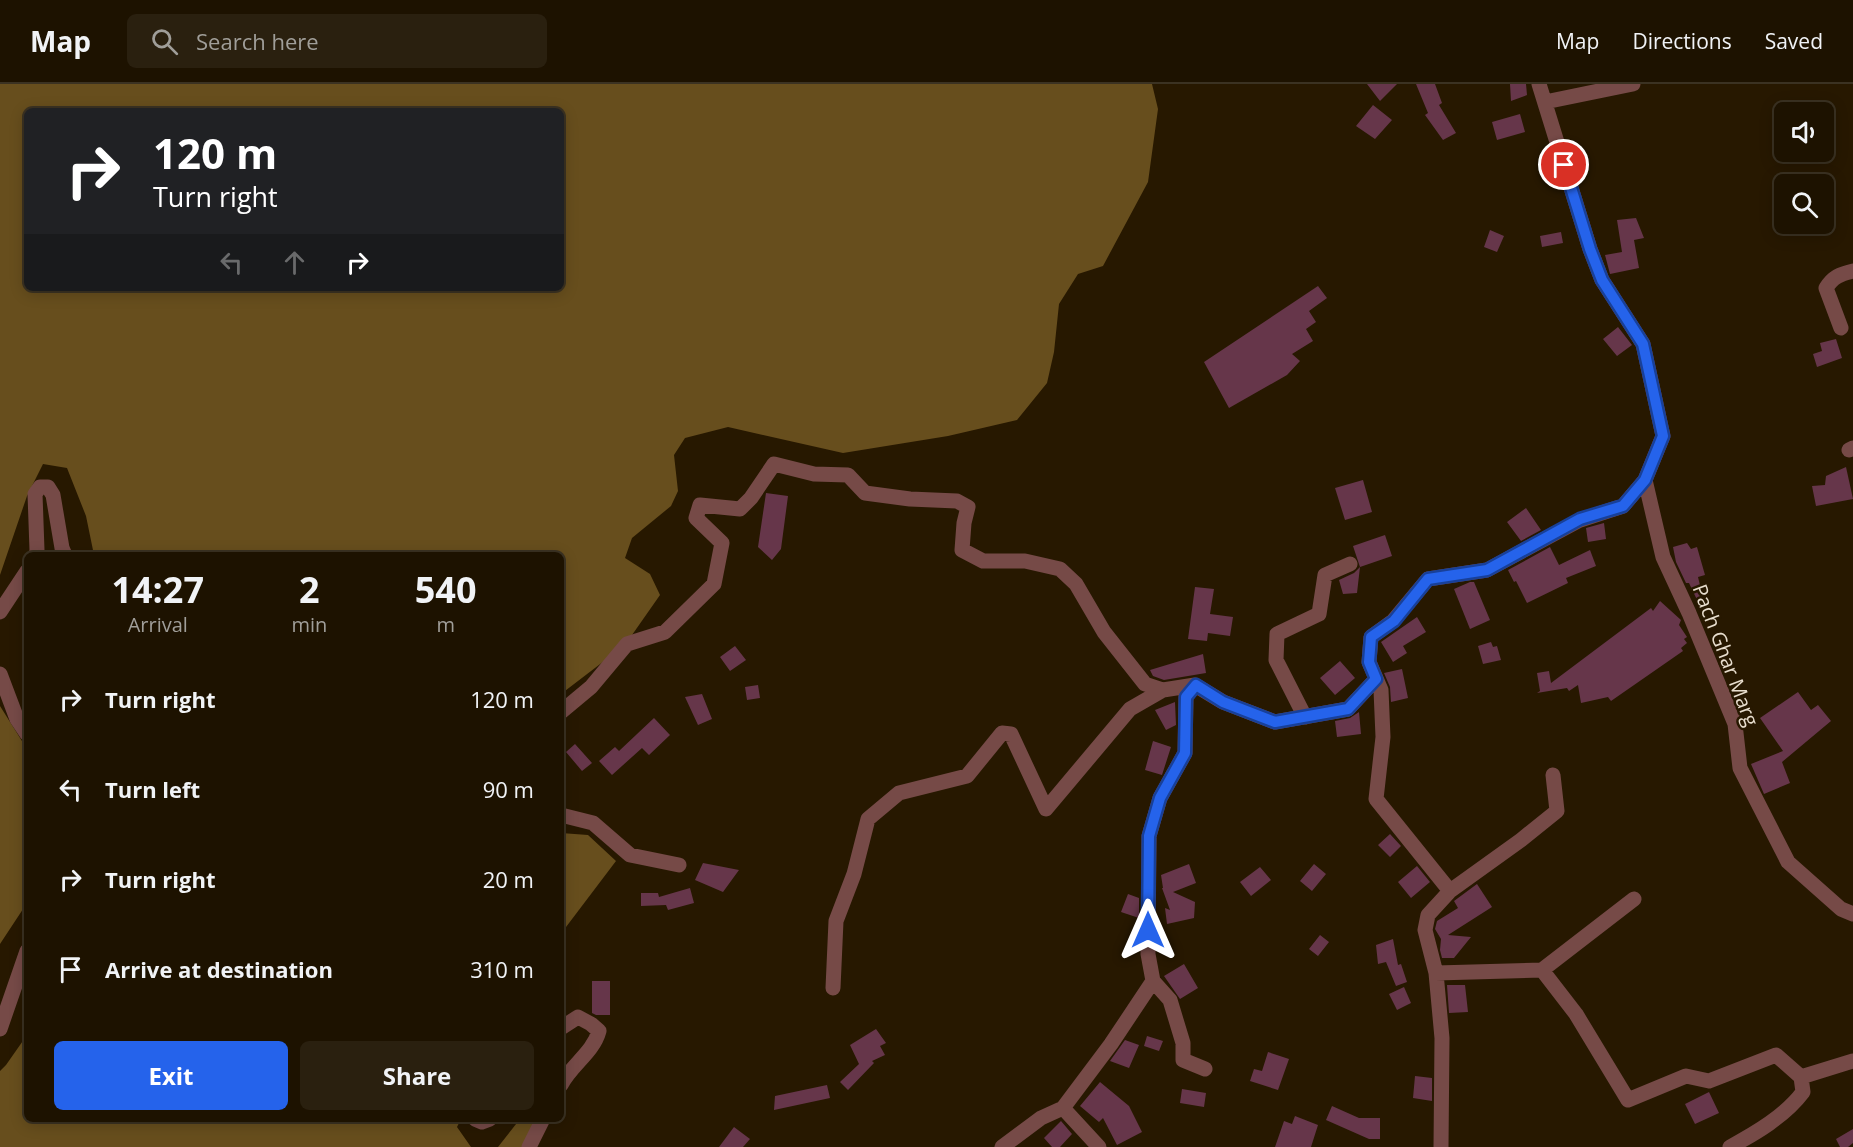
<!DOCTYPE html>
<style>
body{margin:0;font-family:"Open Sans",sans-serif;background:#2a200f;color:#f1f3f6;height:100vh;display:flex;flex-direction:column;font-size:22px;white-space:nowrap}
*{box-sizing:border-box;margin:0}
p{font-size:20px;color:#a09e99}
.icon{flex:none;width:33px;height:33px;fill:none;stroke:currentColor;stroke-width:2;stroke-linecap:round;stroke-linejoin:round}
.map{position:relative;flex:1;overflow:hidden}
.drawer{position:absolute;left:24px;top:468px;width:540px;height:570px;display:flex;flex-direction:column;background:#1d1200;border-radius:9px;box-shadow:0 3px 15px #0003,0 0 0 2px #3b3222}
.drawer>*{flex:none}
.top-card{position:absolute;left:24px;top:24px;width:540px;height:183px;border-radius:9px;box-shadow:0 3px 15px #0003,0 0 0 2px #3b3222;background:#202124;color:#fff;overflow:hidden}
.buttons{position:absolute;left:1774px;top:18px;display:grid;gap:12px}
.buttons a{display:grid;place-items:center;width:60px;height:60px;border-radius:9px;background:#1d1200;box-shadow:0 3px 15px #0003,0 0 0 2px #3b3222;font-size:30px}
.pin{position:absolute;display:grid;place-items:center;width:51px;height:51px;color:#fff;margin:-26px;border:3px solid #fff;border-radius:50%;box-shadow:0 2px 6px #0007}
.me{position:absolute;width:66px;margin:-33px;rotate:0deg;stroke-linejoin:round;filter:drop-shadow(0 0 4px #0008)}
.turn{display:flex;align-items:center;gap:21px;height:126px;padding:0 30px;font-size:27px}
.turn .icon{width:78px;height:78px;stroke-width:2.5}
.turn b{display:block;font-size:42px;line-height:51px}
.lanes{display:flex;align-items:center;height:57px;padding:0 30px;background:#0003;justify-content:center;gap:30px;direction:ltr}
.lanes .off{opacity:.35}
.eta{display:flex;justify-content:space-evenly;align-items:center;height:102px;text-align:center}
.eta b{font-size:36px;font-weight:700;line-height:42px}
.action{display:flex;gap:12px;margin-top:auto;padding:12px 30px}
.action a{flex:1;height:69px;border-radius:9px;background:#2563eb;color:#fff;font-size:24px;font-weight:700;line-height:69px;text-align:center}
.action a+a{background:#2a200f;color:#f1f3f6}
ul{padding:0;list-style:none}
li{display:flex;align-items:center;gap:18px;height:90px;padding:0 30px}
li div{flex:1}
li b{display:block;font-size:22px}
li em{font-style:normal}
header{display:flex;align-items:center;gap:36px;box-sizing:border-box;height:84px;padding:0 30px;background:#1d1200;border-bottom:2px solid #3b3222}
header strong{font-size:28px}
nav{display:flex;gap:33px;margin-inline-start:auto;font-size:21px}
.search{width:420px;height:54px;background:#2a200f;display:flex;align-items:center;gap:15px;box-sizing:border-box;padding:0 21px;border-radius:9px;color:#a09e99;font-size:22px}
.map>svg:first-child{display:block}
.forest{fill:#674e1d;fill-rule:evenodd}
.building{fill:#66364a}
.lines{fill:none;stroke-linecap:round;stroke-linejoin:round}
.minor{stroke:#764a47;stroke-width:15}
.route-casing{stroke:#184099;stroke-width:15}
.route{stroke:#2563eb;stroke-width:10}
.labels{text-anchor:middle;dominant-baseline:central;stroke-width:5;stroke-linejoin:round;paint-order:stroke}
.street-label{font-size:20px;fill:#e8dece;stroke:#271800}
</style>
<header>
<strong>Map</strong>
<div class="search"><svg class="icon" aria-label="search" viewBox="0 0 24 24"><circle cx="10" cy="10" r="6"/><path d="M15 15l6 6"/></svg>Search here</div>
<nav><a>Map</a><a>Directions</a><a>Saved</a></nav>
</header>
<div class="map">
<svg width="1853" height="1063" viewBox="0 0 1853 1063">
<rect width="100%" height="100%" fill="#271800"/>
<path class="forest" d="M0 0H1152L1158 25 1148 98 1103 182 1078 190 1059 220 1054 268 1047 299 1017 336 948 352 843 369 728 343 685 354 674 371 678 407 671 422 632 454 625 474 650 490 660 511 625 561 561 610V471H94L86 432 67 384 43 380 27 412 0 491ZM27 27H561V204H27Z
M0 622 27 665V819L0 860Z
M561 749 588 751 616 777 563 847H561Z
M27 951V1035H461L457 1043 471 1063H0V987L6 981Z
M520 1035H541L525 1063H498Z"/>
<path class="building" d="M1367 0H1397L1380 17Z
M1416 0H1435L1442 19 1439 21 1456 49 1443 56 1425 31 1428 29Z
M1510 0H1526L1527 11 1511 17Z
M1373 21 1392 36 1375 55 1356 42Z
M1520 30 1525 48 1497 56 1492 38Z
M1636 134 1644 154 1634 156 1639 184 1610 190 1605 171 1622 168 1617 136Z
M1490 146 1504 152 1497 168 1484 163Z
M1561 148 1563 159 1542 163 1540 152Z
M1318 202 1327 214 1309 227 1316 238 1306 245 1313 257 1292 270 1300 277 1287 291 1229 324 1204 278Z
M1618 243 1632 261 1617 272 1603 255Z
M1836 255 1842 274 1817 283 1813 270 1822 267 1820 259Z
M1846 383 1853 415 1816 422 1812 402 1825 401 1826 392Z
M1363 396 1372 428 1345 436 1335 404Z
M766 409 788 412 781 465 772 476 758 463Z
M1526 424 1541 446 1521 457 1507 438Z
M1604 439 1606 455 1588 458 1586 444Z
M1385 451 1392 472 1360 483 1353 462Z
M1687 459 1691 465 1697 463 1705 491 1698 493 1704 518 1699 520 1689 499H1686L1676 478 1673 463Z
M1550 463 1559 481 1590 466 1596 482 1566 494 1568 499 1527 519 1516 497 1514 498 1508 486Z
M1360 483 1357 509 1343 510 1339 496 1354 489Z
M1470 498H1474L1490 536 1470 545 1454 505Z
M1195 503 1214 505 1210 530 1233 533 1230 552 1208 549 1207 557 1188 555Z
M1660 517 1681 536 1679 541 1687 553 1684 555 1687 559 1681 564 1683 567 1611 617 1608 613 1581 619 1578 601 1569 607 1567 604 1537 609 1540 607 1537 589 1549 587 1551 599 1651 524 1653 527Z
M1417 533 1426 548 1403 562 1407 569 1393 578 1381 558Z
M1491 558 1493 563 1497 562 1501 576 1483 580 1478 562Z
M735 562 746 576 730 587 720 573Z
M1203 570 1206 589 1164 596 1153 592 1150 586Z
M1340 577 1355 594 1335 611 1320 594Z
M1402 585 1408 614 1391 618 1390 603 1384 589Z
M758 601 760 614 747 616 745 603Z
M1798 608 1811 626 1818 621 1831 637 1782 678 1790 699 1764 710 1751 680 1783 667 1760 634Z
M702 610 712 635 698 641 685 613Z
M1175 618 1176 641 1166 646 1155 626Z
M1359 628 1361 650 1337 653 1335 637 1350 634Z
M654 634 670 651 649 671 642 664 612 691 599 677 615 663 619 667Z
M1153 657 1171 663 1162 691 1145 686Z
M575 660 592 679 582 687 566 668Z
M1390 750 1401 762 1390 773 1378 761Z
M703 779 739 786 723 808 695 796Z
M1189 780 1196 799 1173 808 1195 818 1194 834 1167 840 1165 824 1170 826 1162 804H1163L1161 791Z
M1314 780 1326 790 1312 807 1300 797Z
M1417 782 1430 798 1411 814 1398 798Z
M1260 783 1271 796 1251 812 1240 798Z
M1477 800 1492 823 1448 851 1471 853 1454 874H1442L1440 866 1441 855 1435 845 1437 837 1458 824 1454 817Z
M690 804 694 819 668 826 666 821 641 822V809H658L659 813Z
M1128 810 1139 814V834L1121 828Z
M1320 851 1329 858 1318 872 1309 865Z
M1393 855 1398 881 1401 880 1407 898 1396 902 1386 878 1378 880 1376 861Z
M1184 880 1198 904 1180 915 1164 892Z
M592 897H610V931H596L592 929Z
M1447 901H1465L1468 928 1449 929Z
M1404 903 1411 919 1397 926 1389 910Z
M876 945 886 959 880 962 885 971 872 977 874 979 848 1006 840 998 859 980 850 961Z
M1147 952 1163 957 1159 967 1144 962Z
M1125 956 1139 961 1129 984 1110 977Z
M1268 968 1289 975 1278 1006 1250 997 1254 985 1262 987Z
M1415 992 1432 994V1017L1413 1014Z
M1100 998 1129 1022 1142 1048 1117 1061 1103 1034 1099 1038 1080 1022Z
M827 1001 830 1014 774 1026 775 1012Z
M1182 1005 1206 1009 1204 1023 1180 1019Z
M1709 1008 1719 1029 1695 1040 1685 1020Z
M1332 1022 1359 1034H1380V1055H1369L1326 1036Z
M1295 1032 1318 1041 1311 1063H1275L1284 1037 1292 1040Z
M1061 1037 1072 1050 1060 1063H1052L1044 1054Z
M734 1043 750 1055 743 1063H719Z
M1853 1045V1059L1848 1063H1840L1836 1055Z"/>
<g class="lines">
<path class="minor" d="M1545 18 1633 0
M1841 244 1826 204C1833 193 1840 190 1853 187
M1849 366 1853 364
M1645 396 1663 473 1689 529 1735 640 1740 684 1788 778 1841 825 1853 830
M36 471 37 466 35 410 40 403H48L53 411 62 464 65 471
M0 528 27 487
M0 590 17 635 27 650
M561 628 591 603 627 560 665 548 714 500 722 459 696 434 700 421 740 425 751 414 774 380 814 390 848 391 865 409 910 415 957 417 968 423 964 439 962 466 983 477H1025L1060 485 1076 500 1104 548 1145 600 1163 606 1195 601
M1305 633 1276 576 1277 550 1319 530 1325 491 1350 480
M561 731 593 739 630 771 679 781
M1450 807 1521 756 1557 727 1553 691
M1542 886 1634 815
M1436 889 1542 886 1576 930 1628 1016 1686 992 1709 997 1776 971 1801 993 1853 977
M833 904 836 837 854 790 868 735 899 709 967 692 1002 649 1011 650 1046 725 1130 625 1163 606
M561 944 578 933 591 940 599 947C593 969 571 981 561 1001
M0 945 27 867
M1205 985 1183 976V959L1170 916 1153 897 1148 870 1149 752 1160 714 1185 669 1186 613 1195 601 1223 618 1275 638 1348 625 1376 595
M1063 1024 1099 1063
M475 1035 482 1038 490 1035
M529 1063 543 1035
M1002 1063 1041 1034 1063 1024 1111 960 1153 897
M1441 1063 1442 954 1436 889 1425 846 1428 831 1450 807 1376 715 1383 653 1381 606 1369 578 1371 553 1393 537 1428 495 1487 486 1580 436 1623 422 1645 396 1663 352 1643 260 1602 196 1590 165 1539 0
M1730 1063C1756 1049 1785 1032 1803 1008L1801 993"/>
</g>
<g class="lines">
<defs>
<path id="route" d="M1148 846 1149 752 1160 714 1185 669 1186 613 1196 601 1223 618 1275 638 1348 625 1376 595 1369 578 1371 553 1394 537 1428 495 1487 486 1580 435 1623 422 1645 396 1663 352 1643 260 1602 196 1590 165 1564 81"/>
</defs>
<use href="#route" class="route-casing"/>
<use href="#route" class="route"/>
</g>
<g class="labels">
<g class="street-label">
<text transform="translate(1726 571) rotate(69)">Pach Ghar Marg</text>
</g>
</g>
</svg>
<div class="buttons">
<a><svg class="icon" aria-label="sound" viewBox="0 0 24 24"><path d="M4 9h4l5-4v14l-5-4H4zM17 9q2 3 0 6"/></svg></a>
<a><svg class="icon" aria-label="search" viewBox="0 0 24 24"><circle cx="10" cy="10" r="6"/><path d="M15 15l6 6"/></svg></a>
</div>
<div class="pin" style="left:1564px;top:81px;background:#d93025"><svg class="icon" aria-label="arrive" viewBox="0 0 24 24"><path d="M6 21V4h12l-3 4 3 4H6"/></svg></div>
<svg class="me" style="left:1148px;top:846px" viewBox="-20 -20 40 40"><path d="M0-17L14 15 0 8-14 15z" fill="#2563eb" stroke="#fff" stroke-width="4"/></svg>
<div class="top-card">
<div class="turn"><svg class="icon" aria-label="right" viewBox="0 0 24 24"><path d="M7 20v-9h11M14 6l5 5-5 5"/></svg><div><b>120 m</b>Turn right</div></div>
<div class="lanes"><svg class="icon off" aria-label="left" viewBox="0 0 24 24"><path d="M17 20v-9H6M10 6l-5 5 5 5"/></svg><svg class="icon off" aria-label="ahead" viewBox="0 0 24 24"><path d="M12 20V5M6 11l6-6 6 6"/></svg><svg class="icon" aria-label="right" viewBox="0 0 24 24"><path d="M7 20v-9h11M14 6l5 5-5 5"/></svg></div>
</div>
<section class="drawer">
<div class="eta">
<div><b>14:27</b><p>Arrival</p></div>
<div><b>2</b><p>min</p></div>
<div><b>540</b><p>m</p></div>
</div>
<ul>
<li><svg class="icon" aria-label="right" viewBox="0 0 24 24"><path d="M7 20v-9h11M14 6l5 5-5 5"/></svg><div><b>Turn right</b></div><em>120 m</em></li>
<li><svg class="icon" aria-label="left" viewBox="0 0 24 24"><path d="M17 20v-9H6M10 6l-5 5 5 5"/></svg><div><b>Turn left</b></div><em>90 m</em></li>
<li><svg class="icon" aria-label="right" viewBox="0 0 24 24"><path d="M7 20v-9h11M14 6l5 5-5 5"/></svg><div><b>Turn right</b></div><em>20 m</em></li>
<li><svg class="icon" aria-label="arrive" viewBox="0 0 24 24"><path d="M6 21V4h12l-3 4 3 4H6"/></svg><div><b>Arrive at destination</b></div><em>310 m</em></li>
</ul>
<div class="action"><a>Exit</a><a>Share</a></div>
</section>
</div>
